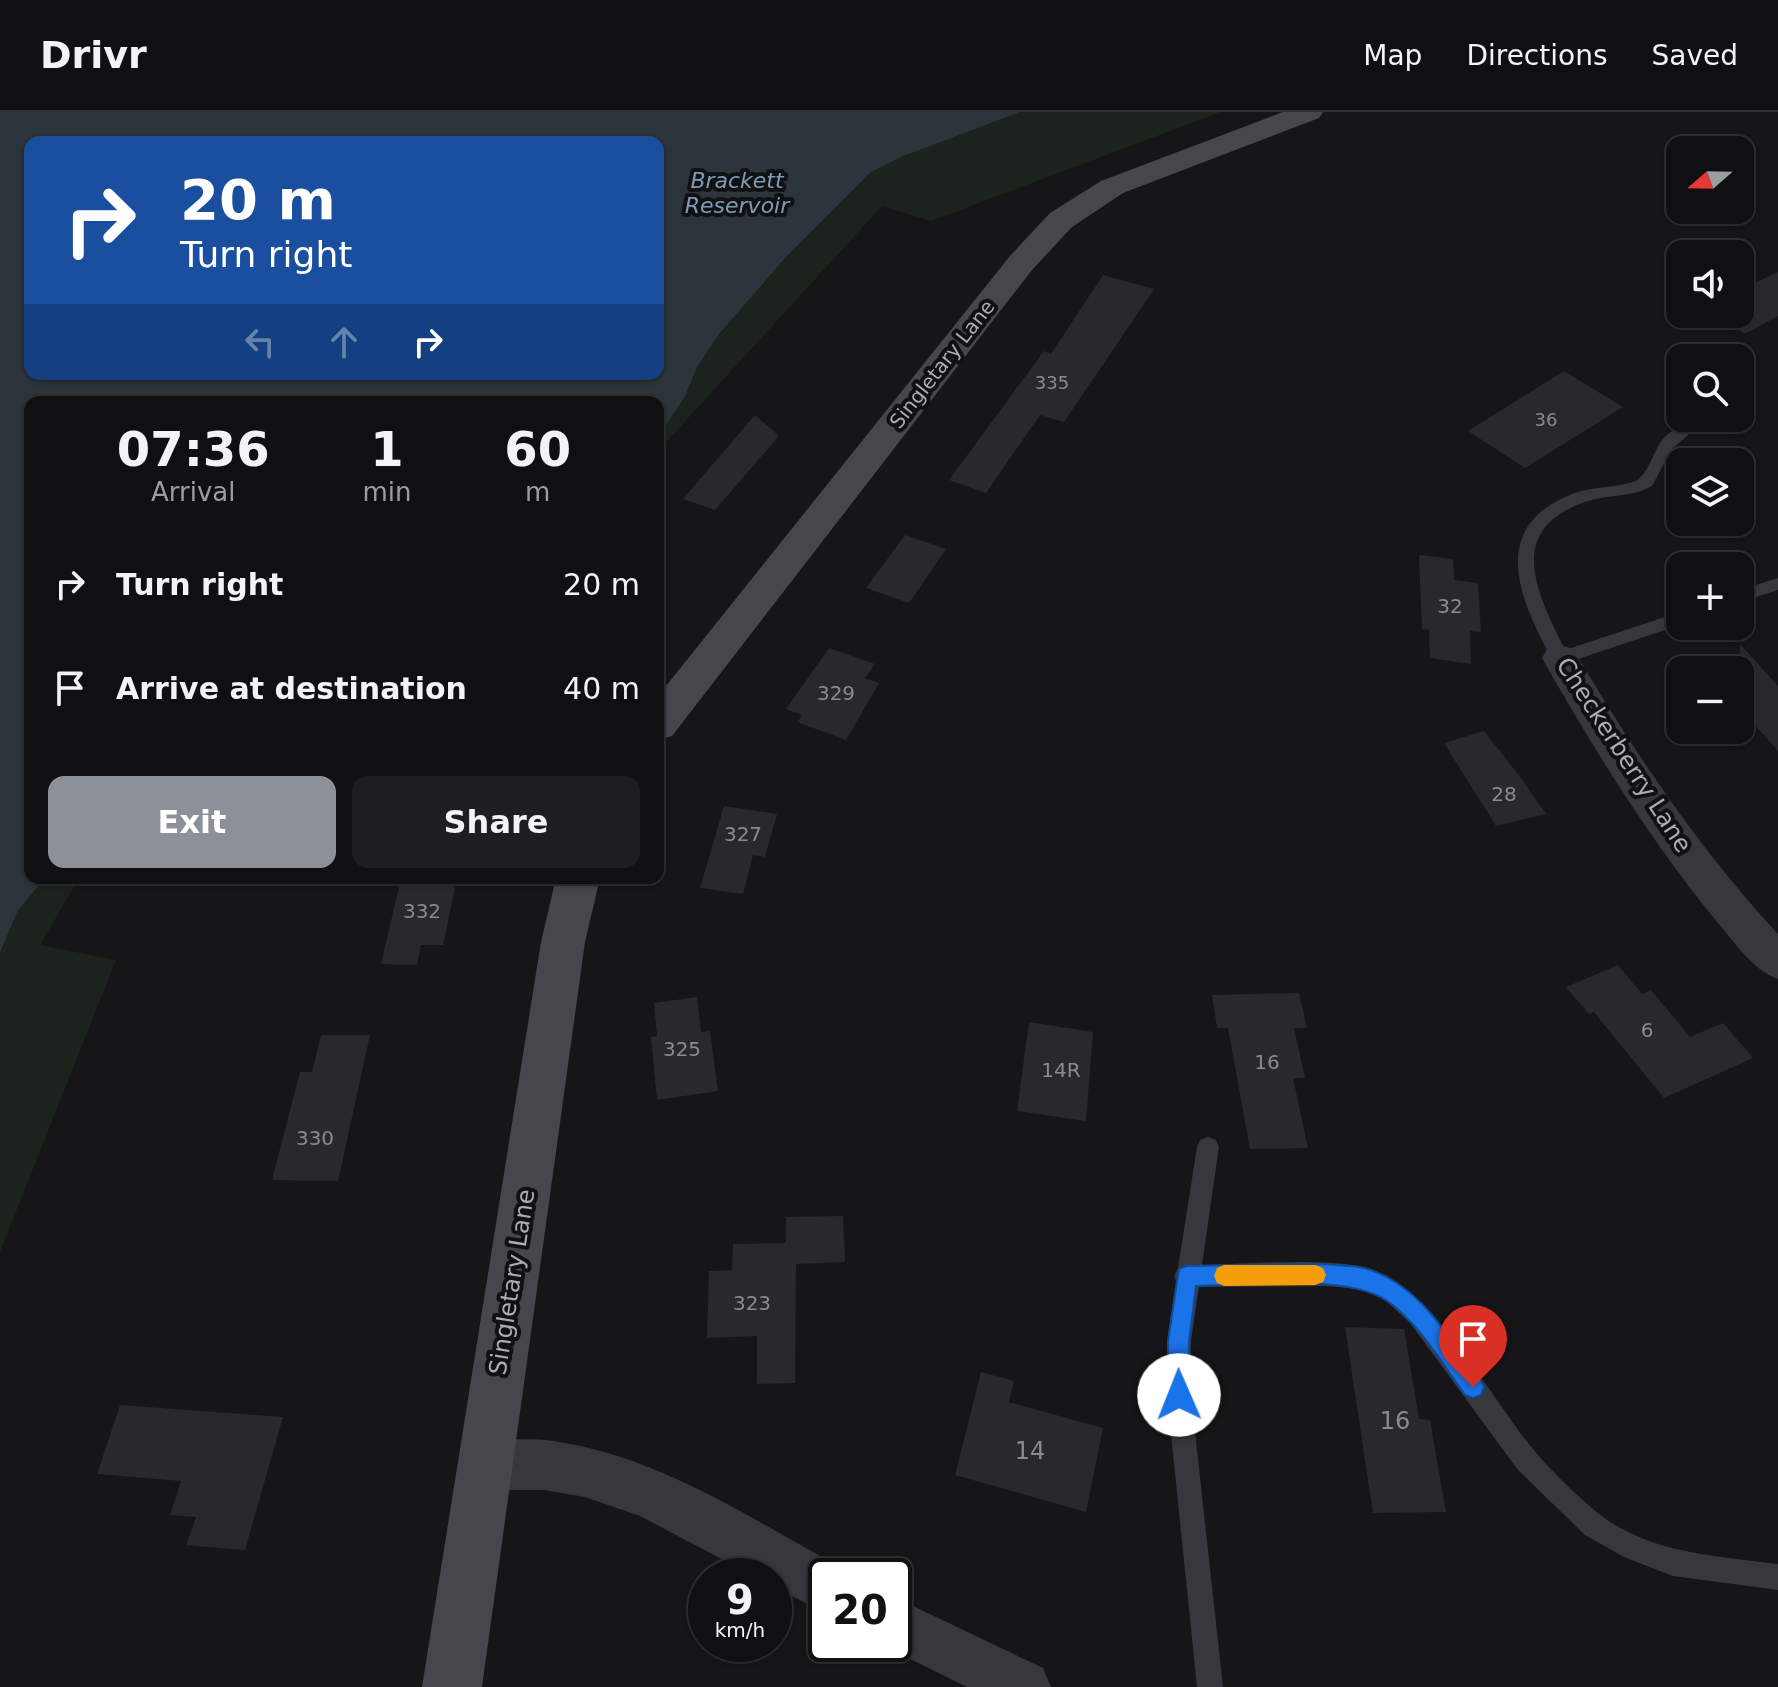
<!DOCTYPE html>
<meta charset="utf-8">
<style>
body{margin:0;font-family:"DejaVu Sans",sans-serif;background:#1e1e20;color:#f1f3f6;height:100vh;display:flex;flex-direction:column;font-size:30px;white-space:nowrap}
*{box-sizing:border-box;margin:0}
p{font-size:26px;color:#9c9d9f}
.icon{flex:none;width:44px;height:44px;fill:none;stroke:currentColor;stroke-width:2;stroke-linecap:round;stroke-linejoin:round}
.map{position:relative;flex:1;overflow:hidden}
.details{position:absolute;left:24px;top:284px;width:640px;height:488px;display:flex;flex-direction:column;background:#101012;border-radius:16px;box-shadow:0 2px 6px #0004,0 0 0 2px #303032}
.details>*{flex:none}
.guide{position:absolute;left:24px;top:24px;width:640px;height:244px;border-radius:16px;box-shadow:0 2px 6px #0004,0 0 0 2px #303032;background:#1a4fa0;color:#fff;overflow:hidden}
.needle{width:52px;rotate:250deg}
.tools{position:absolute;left:1666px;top:24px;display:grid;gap:16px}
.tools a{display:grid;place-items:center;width:88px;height:88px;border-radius:16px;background:#101012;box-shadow:0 2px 6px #0004,0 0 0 2px #303032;font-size:40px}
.speed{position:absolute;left:688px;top:1446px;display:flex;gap:16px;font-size:40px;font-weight:700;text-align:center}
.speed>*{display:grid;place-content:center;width:104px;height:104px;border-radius:50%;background:#101012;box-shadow:0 2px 6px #0004,0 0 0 2px #303032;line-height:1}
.speed small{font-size:20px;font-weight:400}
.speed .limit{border:4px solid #111;border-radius:12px;background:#fff;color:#111}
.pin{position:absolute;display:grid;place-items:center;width:68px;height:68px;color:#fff;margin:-82px -34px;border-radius:50% 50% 50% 0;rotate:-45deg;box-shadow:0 0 8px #0007}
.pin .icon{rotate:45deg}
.me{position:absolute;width:88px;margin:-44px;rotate:359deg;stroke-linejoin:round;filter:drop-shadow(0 0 6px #0008)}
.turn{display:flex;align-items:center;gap:28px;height:168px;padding:0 24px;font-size:36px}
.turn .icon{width:104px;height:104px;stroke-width:2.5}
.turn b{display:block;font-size:56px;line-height:68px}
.lanes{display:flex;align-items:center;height:76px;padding:0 24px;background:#0003;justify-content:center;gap:40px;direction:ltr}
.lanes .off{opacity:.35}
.eta{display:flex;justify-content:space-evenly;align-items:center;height:136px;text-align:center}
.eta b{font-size:48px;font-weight:600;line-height:56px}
.button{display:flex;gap:16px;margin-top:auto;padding:16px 24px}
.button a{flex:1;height:92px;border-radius:16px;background:#8c9099;color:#fff;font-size:32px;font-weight:600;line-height:92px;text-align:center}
.button a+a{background:#1e1e20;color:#f1f3f6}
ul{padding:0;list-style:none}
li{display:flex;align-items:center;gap:24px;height:104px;padding:0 24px}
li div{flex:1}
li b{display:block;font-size:30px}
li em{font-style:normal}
header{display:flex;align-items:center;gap:48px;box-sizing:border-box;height:112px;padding:0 40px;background:#101012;border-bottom:2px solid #303032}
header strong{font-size:38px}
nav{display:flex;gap:44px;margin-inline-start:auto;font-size:28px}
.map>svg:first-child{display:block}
.green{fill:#1c231d;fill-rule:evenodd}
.water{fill:#2c353c;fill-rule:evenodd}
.building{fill:#29292c}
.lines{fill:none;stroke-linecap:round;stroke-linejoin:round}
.lane{fill:#37383d;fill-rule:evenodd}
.street{fill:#37383d;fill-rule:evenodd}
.secondary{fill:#45474d;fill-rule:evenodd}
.route{fill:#1a73e8;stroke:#114b97;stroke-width:2}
.slow{fill:#f59e0b}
.labels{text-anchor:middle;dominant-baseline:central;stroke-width:8;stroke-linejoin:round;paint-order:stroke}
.far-number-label{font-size:18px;fill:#888b94}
.far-street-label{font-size:20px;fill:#a8adb8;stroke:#111113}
.number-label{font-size:20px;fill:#888b94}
.far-water-label{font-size:22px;font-style:italic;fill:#7f9bb3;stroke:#111113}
.street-label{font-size:24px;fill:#a8adb8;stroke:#111113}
.near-number-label{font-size:24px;fill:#888b94}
</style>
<header>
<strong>Drivr</strong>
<nav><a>Map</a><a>Directions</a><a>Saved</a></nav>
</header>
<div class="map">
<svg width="1778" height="1575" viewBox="0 0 1778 1575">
<rect width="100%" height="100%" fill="#161618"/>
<path class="green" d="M0 0H1221L931 109 882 94 658 339V290H30V766H79L40 833 116 848 0 1140ZM30 30H658V262H30Z"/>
<path class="water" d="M0 0H1019L901 45 871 60 785 146 719 222 697 255 685 284 658 325V290H30V766H45L18 798 0 840ZM30 30H658V262H30Z"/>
<path class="building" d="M1778 160V204L1745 222 1714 204 1740 202V178Z
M1103 163 1154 177 1064 310 1040 303 986 381 949 368 1044 239 1051 242Z
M1564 259 1623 295 1525 356 1468 319Z
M755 303 779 324 715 398 683 387Z
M905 423 946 437 909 491 866 476Z
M1419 443 1453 447 1454 468 1478 471 1481 520 1470 519 1471 552 1430 546 1429 518 1422 517Z
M1740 532 1778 574V639L1740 596Z
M829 536 875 552 865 566 879 571 846 628 797 610 802 603 786 597Z
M1484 619 1518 662 1546 702 1496 714 1444 631Z
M724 694 777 702 765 745 753 743 743 782 700 776Z
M401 766H457L443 833H421L417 853 381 852Z
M1618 853 1642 882 1651 878 1690 925 1723 911 1753 946 1664 986 1594 900 1589 902 1566 875Z
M1299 881 1307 916H1294L1305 966H1293L1308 1036 1250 1037 1228 916H1217L1212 883Z
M697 885 701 920 710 919 718 979 657 988 651 925 657 924 654 891Z
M1029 910 1093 920 1086 1009 1017 999Z
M321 923H370L338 1069 272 1068 300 960H312Z
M843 1104 845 1150 796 1152 795 1271 757 1272V1224L707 1226 709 1159 732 1158 733 1132 786 1131V1105Z
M1345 1215 1404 1217 1419 1307 1430 1308 1446 1400 1373 1401Z
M981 1260 1014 1269 1009 1290 1103 1316 1086 1400 955 1363Z
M120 1293 283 1305 245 1438 186 1433 196 1405 170 1403 181 1369 97 1362Z"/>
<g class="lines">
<path class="lane" d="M1687 312 1695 317 1671 338 1652 374C1631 386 1607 382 1585 390 1504 418 1537 481 1565 538L1680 500V513L1560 553 1554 551C1519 487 1486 414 1575 381 1595 374 1617 376 1636 369 1658 353 1650 323 1687 312Z
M1778 466V478L1740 490V478Z
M1208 1025 1216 1028 1219 1035 1202 1153C1244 1152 1329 1145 1367 1156 1430 1175 1491 1285 1533 1337 1550 1358 1582 1389 1603 1405 1654 1442 1718 1444 1778 1452V1478L1673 1464 1624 1445 1585 1423 1518 1358 1410 1211 1386 1189 1362 1177 1327 1174 1199 1175 1191 1229V1283L1223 1575H1197L1167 1283V1229L1176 1169 1174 1164 1178 1156 1197 1035 1200 1028Z"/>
<path class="street" d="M1560 533 1573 537C1633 638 1698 736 1778 822V867C1752 858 1735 830 1717 810 1650 728 1594 638 1542 546L1547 537Z
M485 1328C507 1328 530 1326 553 1329 657 1343 753 1408 844 1457L848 1464H826V1501L774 1475V1464H754L640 1404 585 1385 544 1378H485L467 1371 460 1353 467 1335Z
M894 1485 1043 1556 1051 1575H967L880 1532H894Z"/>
<path class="secondary" d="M1283 0H1323L1319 6 1123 81 1072 115 1032 158 672 624 658 628V584L1010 144 1050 101 1101 69Z
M556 766H600L585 830 482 1575H422L541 830Z"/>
</g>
<path class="route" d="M1327 1152C1339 1154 1353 1153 1364 1156 1418 1170 1450 1227 1481 1268L1484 1275 1481 1283 1473 1286 1465 1283C1442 1251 1419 1211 1386 1188 1346 1162 1245 1173 1196 1174L1189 1229 1190 1283 1187 1291 1179 1294 1171 1291 1168 1283V1229L1179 1157 1186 1154Z"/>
<path class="slow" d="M1224 1153H1315L1323 1156 1326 1163 1323 1170 1315 1173 1224 1174 1217 1171 1214 1164 1217 1156Z"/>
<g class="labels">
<g class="far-number-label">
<text x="1052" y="270">335</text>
<text x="1546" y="307">36</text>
</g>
<g class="far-street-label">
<text transform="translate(942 252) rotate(-52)">Singletary Lane</text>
</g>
<g class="number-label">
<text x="1450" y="494">32</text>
<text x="836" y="581">329</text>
<text x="1504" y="682">28</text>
<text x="743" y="722">327</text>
<text x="422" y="799">332</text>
<text x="1647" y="918">6</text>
<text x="682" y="937">325</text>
<text x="1267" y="950">16</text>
<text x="1061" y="958">14R</text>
<text x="315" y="1026">330</text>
<text x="752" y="1191">323</text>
</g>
<g class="far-water-label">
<text x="737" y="68">Brackett<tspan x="737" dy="25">Reservoir</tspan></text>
</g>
<g class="street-label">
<text transform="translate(1624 643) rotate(57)">Checkerberry Lane</text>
<text transform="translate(512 1170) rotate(-81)">Singletary Lane</text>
</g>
<g class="near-number-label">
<text x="1395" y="1309">16</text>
<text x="1030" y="1339">14</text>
</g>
</g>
</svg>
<div class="tools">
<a><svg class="needle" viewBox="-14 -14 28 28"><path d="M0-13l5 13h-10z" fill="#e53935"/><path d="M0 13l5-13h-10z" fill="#9c9d9f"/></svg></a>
<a><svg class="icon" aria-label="sound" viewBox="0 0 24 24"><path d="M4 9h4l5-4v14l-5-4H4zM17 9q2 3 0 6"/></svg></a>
<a><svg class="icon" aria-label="search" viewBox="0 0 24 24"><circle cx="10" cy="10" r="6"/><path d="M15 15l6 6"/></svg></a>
<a><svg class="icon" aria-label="layers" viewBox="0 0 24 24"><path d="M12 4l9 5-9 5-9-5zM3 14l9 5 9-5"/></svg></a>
<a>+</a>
<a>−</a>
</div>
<div class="speed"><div>9<small>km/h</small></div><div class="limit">20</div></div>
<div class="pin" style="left:1473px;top:1275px;background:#d93025"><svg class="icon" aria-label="arrive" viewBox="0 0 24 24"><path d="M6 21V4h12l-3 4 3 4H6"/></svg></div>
<svg class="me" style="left:1179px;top:1283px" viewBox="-20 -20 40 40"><circle r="19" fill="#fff"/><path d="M0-13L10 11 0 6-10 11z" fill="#1a73e8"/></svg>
<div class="guide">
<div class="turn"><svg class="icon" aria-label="right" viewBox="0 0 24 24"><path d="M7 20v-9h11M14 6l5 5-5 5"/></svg><div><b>20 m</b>Turn right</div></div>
<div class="lanes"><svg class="icon off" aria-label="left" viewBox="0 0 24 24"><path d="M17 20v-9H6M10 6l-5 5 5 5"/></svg><svg class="icon off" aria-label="ahead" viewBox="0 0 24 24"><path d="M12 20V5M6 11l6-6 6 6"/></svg><svg class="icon" aria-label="right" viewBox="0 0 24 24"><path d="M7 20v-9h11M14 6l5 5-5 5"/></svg></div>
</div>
<section class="details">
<div class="eta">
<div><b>07:36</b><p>Arrival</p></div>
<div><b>1</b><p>min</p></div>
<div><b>60</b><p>m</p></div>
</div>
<ul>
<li><svg class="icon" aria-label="right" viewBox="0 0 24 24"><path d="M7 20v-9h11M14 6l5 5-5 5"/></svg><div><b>Turn right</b></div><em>20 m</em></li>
<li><svg class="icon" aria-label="arrive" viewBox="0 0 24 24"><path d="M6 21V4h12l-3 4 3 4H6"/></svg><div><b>Arrive at destination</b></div><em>40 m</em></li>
</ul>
<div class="button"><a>Exit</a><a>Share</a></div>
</section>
</div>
